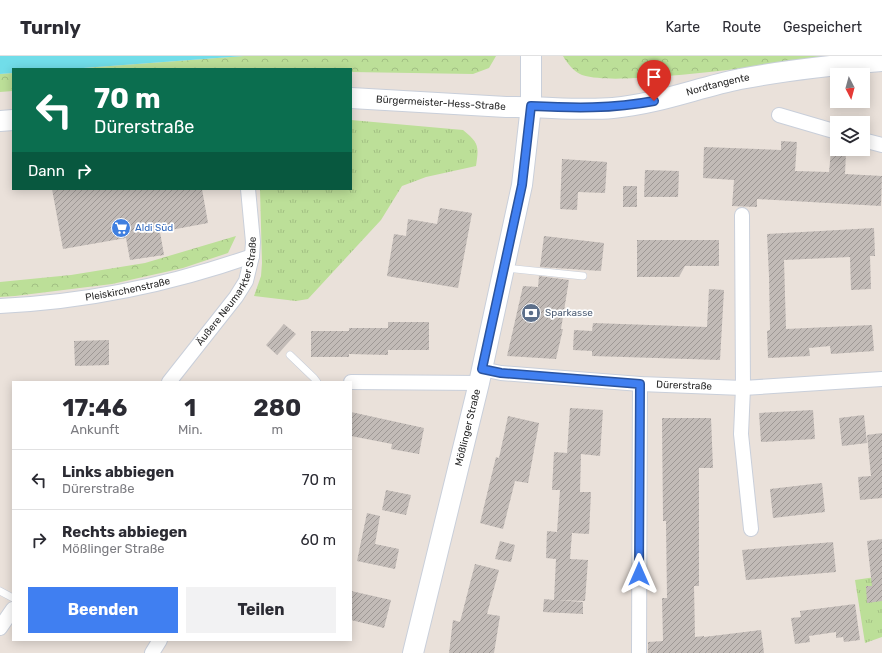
<!DOCTYPE html>
<html lang="de">
<meta charset="utf-8">
<style>
body{margin:0;font-family:Rubik,sans-serif;background:#f2f2f3;color:#2b2b33;height:100vh;display:flex;flex-direction:column;font-size:15px;white-space:nowrap}
*{box-sizing:border-box;margin:0}
p{font-size:13px;color:#7c7c81}
.icon{flex:none;width:22px;height:22px;fill:none;stroke:currentColor;stroke-width:2;stroke-linecap:round;stroke-linejoin:round}
.map{position:relative;flex:1;overflow:hidden}
.side{position:absolute;left:12px;top:325px;width:340px;height:260px;display:flex;flex-direction:column;background:#fff;border-radius:0px;box-shadow:0 2px 10px #0003}
.side>*{flex:none}
.banner{position:absolute;left:12px;top:12px;width:340px;height:122px;border-radius:0px;box-shadow:0 2px 10px #0003;background:#0b6e4f;color:#fff;overflow:hidden}
.needle{width:26px;rotate:174deg}
.buttons{position:absolute;left:830px;top:12px;display:grid;gap:8px}
.buttons a{display:grid;place-items:center;width:40px;height:40px;border-radius:0px;background:#fff;box-shadow:0 2px 10px #0003;font-size:20px}
.pin{position:absolute;display:grid;place-items:center;width:34px;height:34px;color:#fff;margin:-41px -17px;border-radius:50% 50% 50% 0;rotate:-45deg;box-shadow:0 0 4px #0007}
.pin .icon{rotate:45deg}
.me{position:absolute;width:44px;margin:-22px;rotate:0deg;stroke-linejoin:round;filter:drop-shadow(0 0 3px #0008)}
.turn{display:flex;align-items:center;gap:14px;height:84px;padding:0 16px;font-size:18px}
.turn .icon{width:52px;height:52px;stroke-width:2.5}
.turn b{display:block;font-size:28px;line-height:34px}
.then{display:flex;align-items:center;height:38px;padding:0 16px;background:#0003;gap:8px;font-size:15px}
.eta{display:flex;justify-content:space-evenly;align-items:center;height:68px;text-align:center}
.eta b{font-size:24px;font-weight:700;line-height:28px}
.action{display:flex;gap:8px;margin-top:auto;padding:8px 16px}
.action a{flex:1;height:46px;border-radius:0px;background:#407ff1;color:#fff;font-size:16px;font-weight:700;line-height:46px;text-align:center}
.action a+a{background:#f2f2f3;color:#2b2b33}
ul{padding:0;list-style:none}
li{display:flex;align-items:center;gap:12px;height:60px;padding:0 16px;border-top:1px solid #e1e1e2}
li div{flex:1}
li b{display:block;font-size:15px}
li em{font-style:normal}
header{display:flex;align-items:center;gap:24px;box-sizing:border-box;height:56px;padding:0 20px;background:#fff;border-bottom:1px solid #e1e1e2}
header strong{font-size:19px}
nav{display:flex;gap:22px;margin-inline-start:auto;font-size:14px}
.map>svg:first-child{display:block}
.forest{fill:url(#forest-crowns)}
.park{fill:url(#park-tufts)}
.water{fill:#71dde9}
.building{fill:url(#building-hatch)}
.lines{fill:none;stroke-linecap:round;stroke-linejoin:round}
.lane-casing{stroke:#c9cfda;stroke-width:8}
.street-casing{stroke:#c9cfda;stroke-width:16}
.secondary-casing{stroke:#c9cfda;stroke-width:22}
.lane{stroke:#fff;stroke-width:7}
.street{stroke:#fff;stroke-width:14}
.secondary{stroke:#fff;stroke-width:20}
.route-casing{stroke:#2a539d;stroke-width:10}
.route{stroke:#407ff1;stroke-width:7}
.labels{text-anchor:middle;dominant-baseline:central;stroke-width:3.5;stroke-linejoin:round;paint-order:stroke}
.street-label{font-size:10px;fill:#282828;stroke:#fff}
.shop-label{font-size:10px;fill:#366cbe;stroke:#fff;text-anchor:start}
.service-label{font-size:10px;fill:#4e5e75;stroke:#fff;text-anchor:start}
</style>
<header>
<strong>Turnly</strong>
<nav><a>Karte</a><a>Route</a><a>Gespeichert</a></nav>
</header>
<div class="map">
<svg width="882" height="597" viewBox="0 0 882 597">
<defs>
<pattern id="forest-crowns" width="20" height="18" patternUnits="userSpaceOnUse"><rect width="20" height="18" fill="#bcdf98"/><path d="M2 6a3 3 0 1 1 6 0M12 15a3 3 0 1 1 6 0" fill="none" stroke="#a2bf83"/></pattern>
<pattern id="park-tufts" width="24" height="20" patternUnits="userSpaceOnUse"><rect width="24" height="20" fill="#bcdf98"/><path d="M3 7l-1-3M5 7V3M7 7l1-3M15 17l-1-3M17 17v-4M19 17l1-3" fill="none" stroke="#a2bf83"/></pattern>
<pattern id="building-hatch" width="6" height="6" patternUnits="userSpaceOnUse"><rect width="6" height="6" fill="#c2bbb7"/><path d="M-1 1l2-2M0 6l6-6M5 7l2-2" fill="none" stroke="#9e9895"/></pattern>
</defs>
<rect width="100%" height="100%" fill="#eae1da"/>
<path class="forest" d="M244 0H496L489 12 473 18 351 16V13H70Z
M563 0H830C771 9 713 17 655 21 634 22 602 25 582 19 574 16 567 7 563 0Z
M13 17V35L0 36V18Z
M236 180 228 197 183 212 112 228 15 240 0 241V226L71 219 145 207Z"/>
<path class="park" d="M351 64 463 74C479 87 479 90 476 110L426 121 402 130 381 164 308 243 296 245 254 240 261 220 262 207 260 133H351Z
M882 520V581L865 587 855 524Z"/>
<path class="water" d="M0 0H244L70 13H13V17L0 18Z"/>
<path class="building" d="M781 85 797 86 795 115 829 116 831 95 846 96 845 118 882 120 881 150 757 143V151L732 150 734 124 703 122 704 91 781 94Z
M562 103 607 106 605 137 578 136 577 154 560 153Z
M645 114 679 115 678 141H644Z
M623 130H637V151H623Z
M52 133H202L208 167 160 176 164 199 130 204 126 182 63 193Z
M440 152 472 157 458 232 387 220 394 178 406 180 408 163 437 168Z
M874 172 875 200H870L871 233 851 234 850 201 784 204 786 273 872 269 874 295 831 298 830 290 809 292 810 300 768 302 767 275 770 274 769 220 767 178Z
M544 180 604 187 601 215 540 211Z
M637 184H719V210H685L679 221H637Z
M539 220 569 224 561 273H563L556 303 507 300 523 230 538 231Z
M709 233 724 234 720 304 592 300V295L573 294 574 274 592 275 593 267 707 271Z
M388 266H429V294H388V299L349 298V301H311V275H349V272H388Z
M284 268 296 278 277 299 266 289Z
M109 284V309L75 310 74 285Z
M570 352 603 354 600 400 581 398 580 436H591L589 478 572 477 570 503 588 504 585 545 555 544 583 546V558L543 556 544 543 554 544 556 503 546 502 547 475 557 476 560 434H552L554 396 567 397Z
M813 354 815 383 761 386 759 357Z
M351 356 424 372 419 398 391 393 392 388 351 380Z
M864 359 867 387 842 390 839 362Z
M508 360 539 367 528 427 515 425 503 473 480 467 496 401 499 402Z
M662 362H711L713 412H699V530H694L695 581 704 580V581L761 574 764 597H648V586L663 585 662 542H667L666 465H663Z
M882 377V442L860 444 858 421 871 420 867 379Z
M822 427 825 456 773 462 770 433Z
M386 434 411 439 406 459 382 454Z
M367 457 380 460 375 488 399 493 395 513 357 505Z
M882 483V545L867 547 866 530H872L867 485Z
M500 485 515 489 511 506 495 503Z
M833 486 836 516 746 524 742 494Z
M475 508 499 514 487 558 500 560 494 597H449L453 564 460 566Z
M351 535 391 544 384 572 351 564Z
M855 548 860 584 844 586 843 581 836 582V576L809 580 810 586 795 588 791 562 801 561 800 555Z"/>
<g class="lines">
<defs>
<path id="lane" d="M506 212 583 220
M290 299 314 322 317 326
M0 535 13 542"/>
<g id="street">
<path d="M779 59 837 76"/>
<path d="M863 84 882 89"/>
<path d="M742 159 743 332 741 378 751 473"/>
<path id="s1" d="M0 250C88 246 169 229 252 200"/>
<path id="s2" d="M482 313 501 317 640 328 743 332 882 323"/>
<path id="s3" d="M169 326 236 241 246 225 252 200 253 186 248 133"/>
<path d="M351 326 479 327"/>
<path d="M0 572 13 553"/>
<path d="M152 597 160 584"/>
<path d="M639 597 640 328"/>
</g>
<g id="secondary">
<path id="s4" d="M351 42 506 51C542 50 577 55 613 52 657 48 697 32 740 23 787 14 835 9 882 5"/>
<path d="M0 65 13 64"/>
<path id="s5" d="M413 597 479 327 522 129 531 50V0"/>
</g>
</defs>
<use href="#lane" class="lane-casing"/>
<use href="#street" class="street-casing"/>
<use href="#secondary" class="secondary-casing"/>
<use href="#lane" class="lane"/>
<use href="#street" class="street"/>
<use href="#secondary" class="secondary"/>
</g>
<g class="lines">
<defs>
<path id="route" d="M639 518 640 328 501 317 482 313 522 129 531 50C573 52 612 53 654 45"/>
</defs>
<use href="#route" class="route-casing"/>
<use href="#route" class="route"/>
</g>
<defs>
<symbol id="supermarket-disc" viewBox="-11 -11 22 22"><circle r="9.5" fill="#3f7fe0" stroke="#fff"/><path d="M-6-5.5h2.5l.6 2H6L4.5 2H-2.5L-4.4-4H-6ZM-1.5 3.2a1.3 1.3 0 1 0 .1 0ZM3 3.2a1.3 1.3 0 1 0 .1 0Z" fill="#fff"/></symbol>
<symbol id="bank-disc" viewBox="-11 -11 22 22"><circle r="9.5" fill="#5c6f8a" stroke="#fff"/><path d="M-6-4H6V4H-6ZM0-2.3a2.3 2.3 0 1 0 0 4.6a2.3 2.3 0 1 0 0-4.6Z" fill="#fff"/></symbol>
</defs>
<g fill-rule="evenodd">
<use href="#supermarket-disc" x="110" y="161" width="22" height="22"/>
<use href="#bank-disc" x="520" y="246" width="22" height="22"/>
</g>
<g class="labels">
<g class="street-label">
<text stroke="none"><textPath href="#s4" startOffset="370">Nordtangente</textPath></text>
<text stroke="none"><textPath href="#s4" startOffset="90">Bürgermeister-Hess-Straße</textPath></text>
<text stroke="none"><textPath href="#s1" startOffset="129">Pleiskirchenstraße</textPath></text>
<text stroke="none"><textPath href="#s3" startOffset="110">Äußere Neumarkter Straße</textPath></text>
<text stroke="none"><textPath href="#s2" startOffset="203">Dürerstraße</textPath></text>
<text stroke="none"><textPath href="#s5" startOffset="232">Mößlinger Straße</textPath></text>
</g>
<g class="shop-label">
<text x="135" y="172">Aldi Süd</text>
</g>
<g class="service-label">
<text x="545" y="257">Sparkasse</text>
</g>
</g>
</svg>
<div class="buttons">
<a><svg class="needle" viewBox="-14 -14 28 28"><path d="M0-13l5 13h-10z" fill="#e53935"/><path d="M0 13l5-13h-10z" fill="#7c7c81"/></svg></a>
<a><svg class="icon" aria-label="layers" viewBox="0 0 24 24"><path d="M12 4l9 5-9 5-9-5zM3 14l9 5 9-5"/></svg></a>
</div>
<div class="pin" style="left:654px;top:45px;background:#d93025"><svg class="icon" aria-label="arrive" viewBox="0 0 24 24"><path d="M6 21V4h12l-3 4 3 4H6"/></svg></div>
<svg class="me" style="left:639px;top:518px" viewBox="-20 -20 40 40"><path d="M0-17L14 15 0 8-14 15z" fill="#407ff1" stroke="#fff" stroke-width="4"/></svg>
<div class="banner">
<div class="turn"><svg class="icon" aria-label="left" viewBox="0 0 24 24"><path d="M17 20v-9H6M10 6l-5 5 5 5"/></svg><div><b>70 m</b>Dürerstraße</div></div>
<div class="then">Dann<svg class="icon" aria-label="right" viewBox="0 0 24 24"><path d="M7 20v-9h11M14 6l5 5-5 5"/></svg></div>
</div>
<section class="side">
<div class="eta">
<div><b>17:46</b><p>Ankunft</p></div>
<div><b>1</b><p>Min.</p></div>
<div><b>280</b><p>m</p></div>
</div>
<ul>
<li><svg class="icon" aria-label="left" viewBox="0 0 24 24"><path d="M17 20v-9H6M10 6l-5 5 5 5"/></svg><div><b>Links abbiegen</b><p>Dürerstraße</p></div><em>70 m</em></li>
<li><svg class="icon" aria-label="right" viewBox="0 0 24 24"><path d="M7 20v-9h11M14 6l5 5-5 5"/></svg><div><b>Rechts abbiegen</b><p>Mößlinger Straße</p></div><em>60 m</em></li>
</ul>
<div class="action"><a>Beenden</a><a>Teilen</a></div>
</section>
</div>
